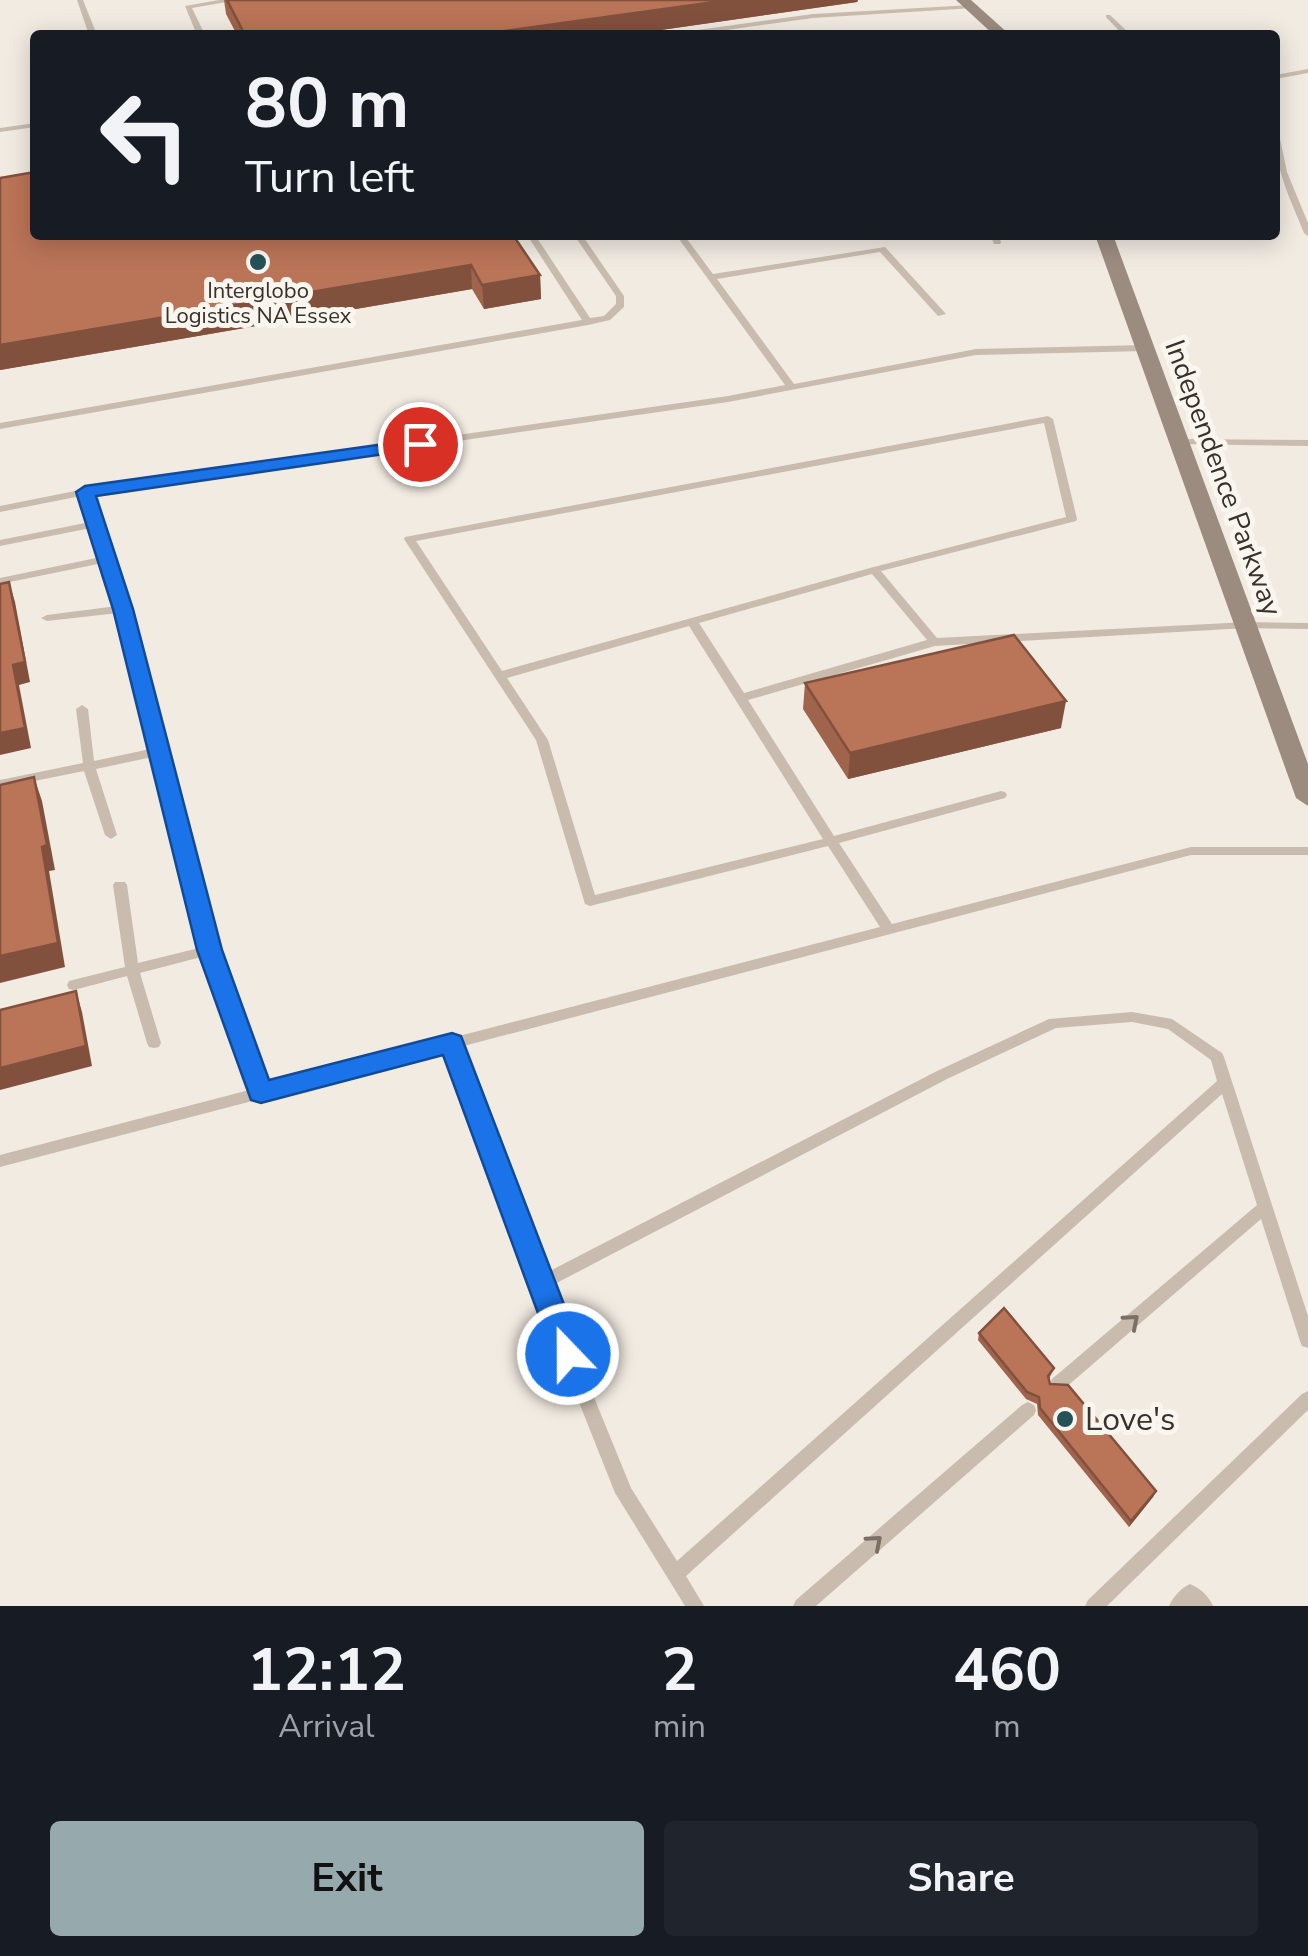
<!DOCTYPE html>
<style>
body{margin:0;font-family:"Nunito Sans",sans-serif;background:#20242c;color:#f1f3f6;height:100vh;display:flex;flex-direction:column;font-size:38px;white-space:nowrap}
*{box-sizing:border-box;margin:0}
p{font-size:32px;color:#9ea1a6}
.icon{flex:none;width:55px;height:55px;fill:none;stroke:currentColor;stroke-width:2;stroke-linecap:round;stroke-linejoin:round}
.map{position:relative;height:1606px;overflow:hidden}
.details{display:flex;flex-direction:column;background:#171b24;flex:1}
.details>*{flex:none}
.banner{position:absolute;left:30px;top:30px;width:1250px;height:210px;border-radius:10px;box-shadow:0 5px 25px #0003;background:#171b24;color:#f1f3f6;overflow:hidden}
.pin{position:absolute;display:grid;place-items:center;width:85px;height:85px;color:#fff;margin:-42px;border:5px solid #fff;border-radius:50%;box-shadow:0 2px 10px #0007}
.me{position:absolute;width:110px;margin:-55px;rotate:338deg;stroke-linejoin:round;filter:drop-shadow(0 0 8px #0008)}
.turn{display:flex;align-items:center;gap:35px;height:210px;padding:0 50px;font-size:45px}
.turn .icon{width:130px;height:130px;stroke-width:2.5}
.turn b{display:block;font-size:70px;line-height:85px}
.eta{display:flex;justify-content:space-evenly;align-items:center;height:170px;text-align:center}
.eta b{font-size:60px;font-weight:700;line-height:70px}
.cta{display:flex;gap:20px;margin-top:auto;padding:20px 50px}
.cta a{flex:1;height:115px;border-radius:10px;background:#96aaae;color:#111;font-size:40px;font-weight:700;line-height:115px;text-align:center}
.cta a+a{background:#20242c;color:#f1f3f6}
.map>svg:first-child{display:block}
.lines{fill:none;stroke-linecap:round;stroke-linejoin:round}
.service{fill:#c9bcaf;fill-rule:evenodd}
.secondary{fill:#9c8c80;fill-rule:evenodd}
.wall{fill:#a0644c}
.shaded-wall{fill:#82513e}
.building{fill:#ba7458;stroke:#82513e;stroke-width:2.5}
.oneway{stroke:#7a7067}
.route{fill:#1a73e8;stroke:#114b97;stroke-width:2.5}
.poi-dot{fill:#265156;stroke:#f9f5ef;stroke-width:4}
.labels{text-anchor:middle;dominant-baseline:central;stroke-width:10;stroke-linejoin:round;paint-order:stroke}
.far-poi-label{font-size:22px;fill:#39312c;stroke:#f9f5ef}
.street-label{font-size:28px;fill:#39312c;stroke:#f9f5ef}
.near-poi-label{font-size:32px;fill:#39312c;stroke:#f9f5ef;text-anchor:start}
</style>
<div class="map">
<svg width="1308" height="1606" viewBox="0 0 1308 1606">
<rect width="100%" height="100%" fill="#f2ebe2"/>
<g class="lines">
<path class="service" d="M77 0H83L97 35H89Z
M219 0H238L192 8 205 35H197L185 6Z
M972 5 974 6V8L813 18 691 35H672L676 33 813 14Z
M1106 15H1110L1131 35H1123L1106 17Z
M1308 69V73L1275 79V75Z
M35 123V127L0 132V128Z
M1275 132 1279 134 1287 172 1308 223V236L1304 233C1290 198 1275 170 1275 132Z
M527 235H535L590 318 604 316 616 304V296L574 235H582L624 296V307L610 320 588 325 0 429V423L582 320Z
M676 235H684L713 274 885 247 946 314 938 316 880 252 717 279 794 384 976 349 1146 345 1151 348 1146 351 976 355 728 402 91 494 129 609 168 751 217 950 266 1086 880 927 828 846 590 906 585 904 536 740 404 539 405 537 1048 416 1053 419 1077 519 1076 521 881 571 937 638 1247 622 1308 623V629L1247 628 935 646 748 700 834 836 1001 791 1005 792 1007 795 1005 798 839 843 892 924 1191 847H1308V855H1191L460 1047 544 1274 937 1071 1049 1019 1132 1012 1172 1019 1222 1053 1224 1057 1308 1316V1348L1302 1346 1300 1341 1261 1219 1064 1389 1058 1391 1052 1389 1050 1384 1052 1379 1257 1205 1222 1094 686 1576 704 1606H685L615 1493 532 1284 447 1050 0 1167V1155L253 1089 205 956 140 973 161 1043 159 1047 154 1048 149 1047 147 1043 127 976 74 990 69 989 67 985 69 981 125 967 113 885 115 882H125L127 885 138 963 203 947 157 756 96 769 117 835 111 839 105 835 84 771 0 788V780L83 763 76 709 82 705 88 709 94 761 155 748 118 613 47 621 41 618 47 615 117 606 103 563 0 584V578L101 557 91 528 0 546V540L90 522 81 496 0 512V506L85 489 728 396 785 385ZM1044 423 1066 517 870 568 502 671 416 541ZM872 574 927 640 744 693 699 623ZM689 626 823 839 595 895 548 740 507 678ZM1132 1022 1168 1029 1211 1060 1217 1081 677 1561 631 1488 549 1287 947 1079 1056 1028Z
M990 235H998L1001 242 1000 244H994Z
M1180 439 1308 440V446L1176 444V440Z
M1308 1391V1410L1107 1606H1085L1088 1600 1302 1394Z
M1028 1402 1034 1405 1036 1410 1034 1415 816 1606H793L796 1600 1022 1405Z
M1190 1584C1200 1588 1209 1596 1213 1606H1169C1173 1597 1181 1588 1190 1584Z"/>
<path class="secondary" d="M956 0H971L1010 35H994Z
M1095 235H1113L1308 764V806L1296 798Z"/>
</g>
<path class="wall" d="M224 0H858L857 2 626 35H237L226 14Z
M0 178 513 235 540 275 541 299 484 309 472 289 0 370Z
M805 683 1061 728 848 779 803 709Z
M979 1333 1054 1368 1049 1379 1050 1384 1156 1491 1153 1497 1129 1527 1038 1415 1037 1404 1026 1399 978 1340Z"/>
<path class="shaded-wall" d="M729 0H858L857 2 626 35H475Z
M471 265 472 289 0 370V345Z
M540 275 541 299 484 309 482 285Z
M9 582 15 602 30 682 19 685 31 748 0 755V733L13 665Z
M1066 701 1061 728 848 779 850 753Z
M34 777 42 801 55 870 49 871 65 967 0 983V956L42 847Z
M76 991 82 1012 92 1066 0 1090V1068Z
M1156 1491 1153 1497 1129 1527 1131 1521Z"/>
<path class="building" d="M227 0H729L475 35H245Z
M35 172V235H513L540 275 482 285 471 265 0 345V178Z
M9 582 25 662 13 665 25 728 0 733V584Z
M1014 635 1066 701 850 753 805 683Z
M34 777 47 845 42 847 58 943 0 956V785Z
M76 991 86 1046 0 1068V1010Z
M1004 1308 1054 1368 1048 1376 1050 1384 1068 1385 1156 1491 1131 1521 1040 1408 1039 1397 1027 1392 979 1333Z"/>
<defs><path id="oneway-chevron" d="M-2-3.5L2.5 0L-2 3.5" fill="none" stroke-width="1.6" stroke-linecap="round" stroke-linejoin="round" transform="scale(2.5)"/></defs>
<g class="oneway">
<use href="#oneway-chevron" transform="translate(1132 1321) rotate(-41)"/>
<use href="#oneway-chevron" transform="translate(875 1542) rotate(-41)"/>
</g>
<path class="route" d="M420 439 426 441V448L96 496 133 609 222 950 269 1080 452 1033 461 1036 583 1354 579 1363 568 1367 557 1363 553 1354 443 1055 261 1103 251 1100 197 950 113 609 76 492 85 486Z"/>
<g class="poi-dot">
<circle cx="258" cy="262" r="10"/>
<circle cx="1065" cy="1419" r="10"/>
</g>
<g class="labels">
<g class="far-poi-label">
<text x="258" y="291">Interglobo<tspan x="258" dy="25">Logistics NA Essex</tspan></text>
</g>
<g class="street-label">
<text transform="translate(1223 478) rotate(70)">Independence Parkway</text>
</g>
<g class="near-poi-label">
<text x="1085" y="1419">Love's</text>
</g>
</g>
</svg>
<div class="pin" style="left:420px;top:444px;background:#d93025"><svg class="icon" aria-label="arrive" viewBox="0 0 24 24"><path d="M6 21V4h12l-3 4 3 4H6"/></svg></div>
<svg class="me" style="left:568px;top:1354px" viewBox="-20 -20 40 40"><circle r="17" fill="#1a73e8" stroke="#fff" stroke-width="3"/><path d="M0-11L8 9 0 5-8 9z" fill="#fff"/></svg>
<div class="banner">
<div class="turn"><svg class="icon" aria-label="left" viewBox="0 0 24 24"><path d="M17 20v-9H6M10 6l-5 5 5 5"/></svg><div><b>80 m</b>Turn left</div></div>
</div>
</div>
<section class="details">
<div class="eta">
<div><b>12:12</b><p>Arrival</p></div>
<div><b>2</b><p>min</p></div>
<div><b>460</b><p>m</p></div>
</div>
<div class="cta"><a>Exit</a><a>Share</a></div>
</section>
